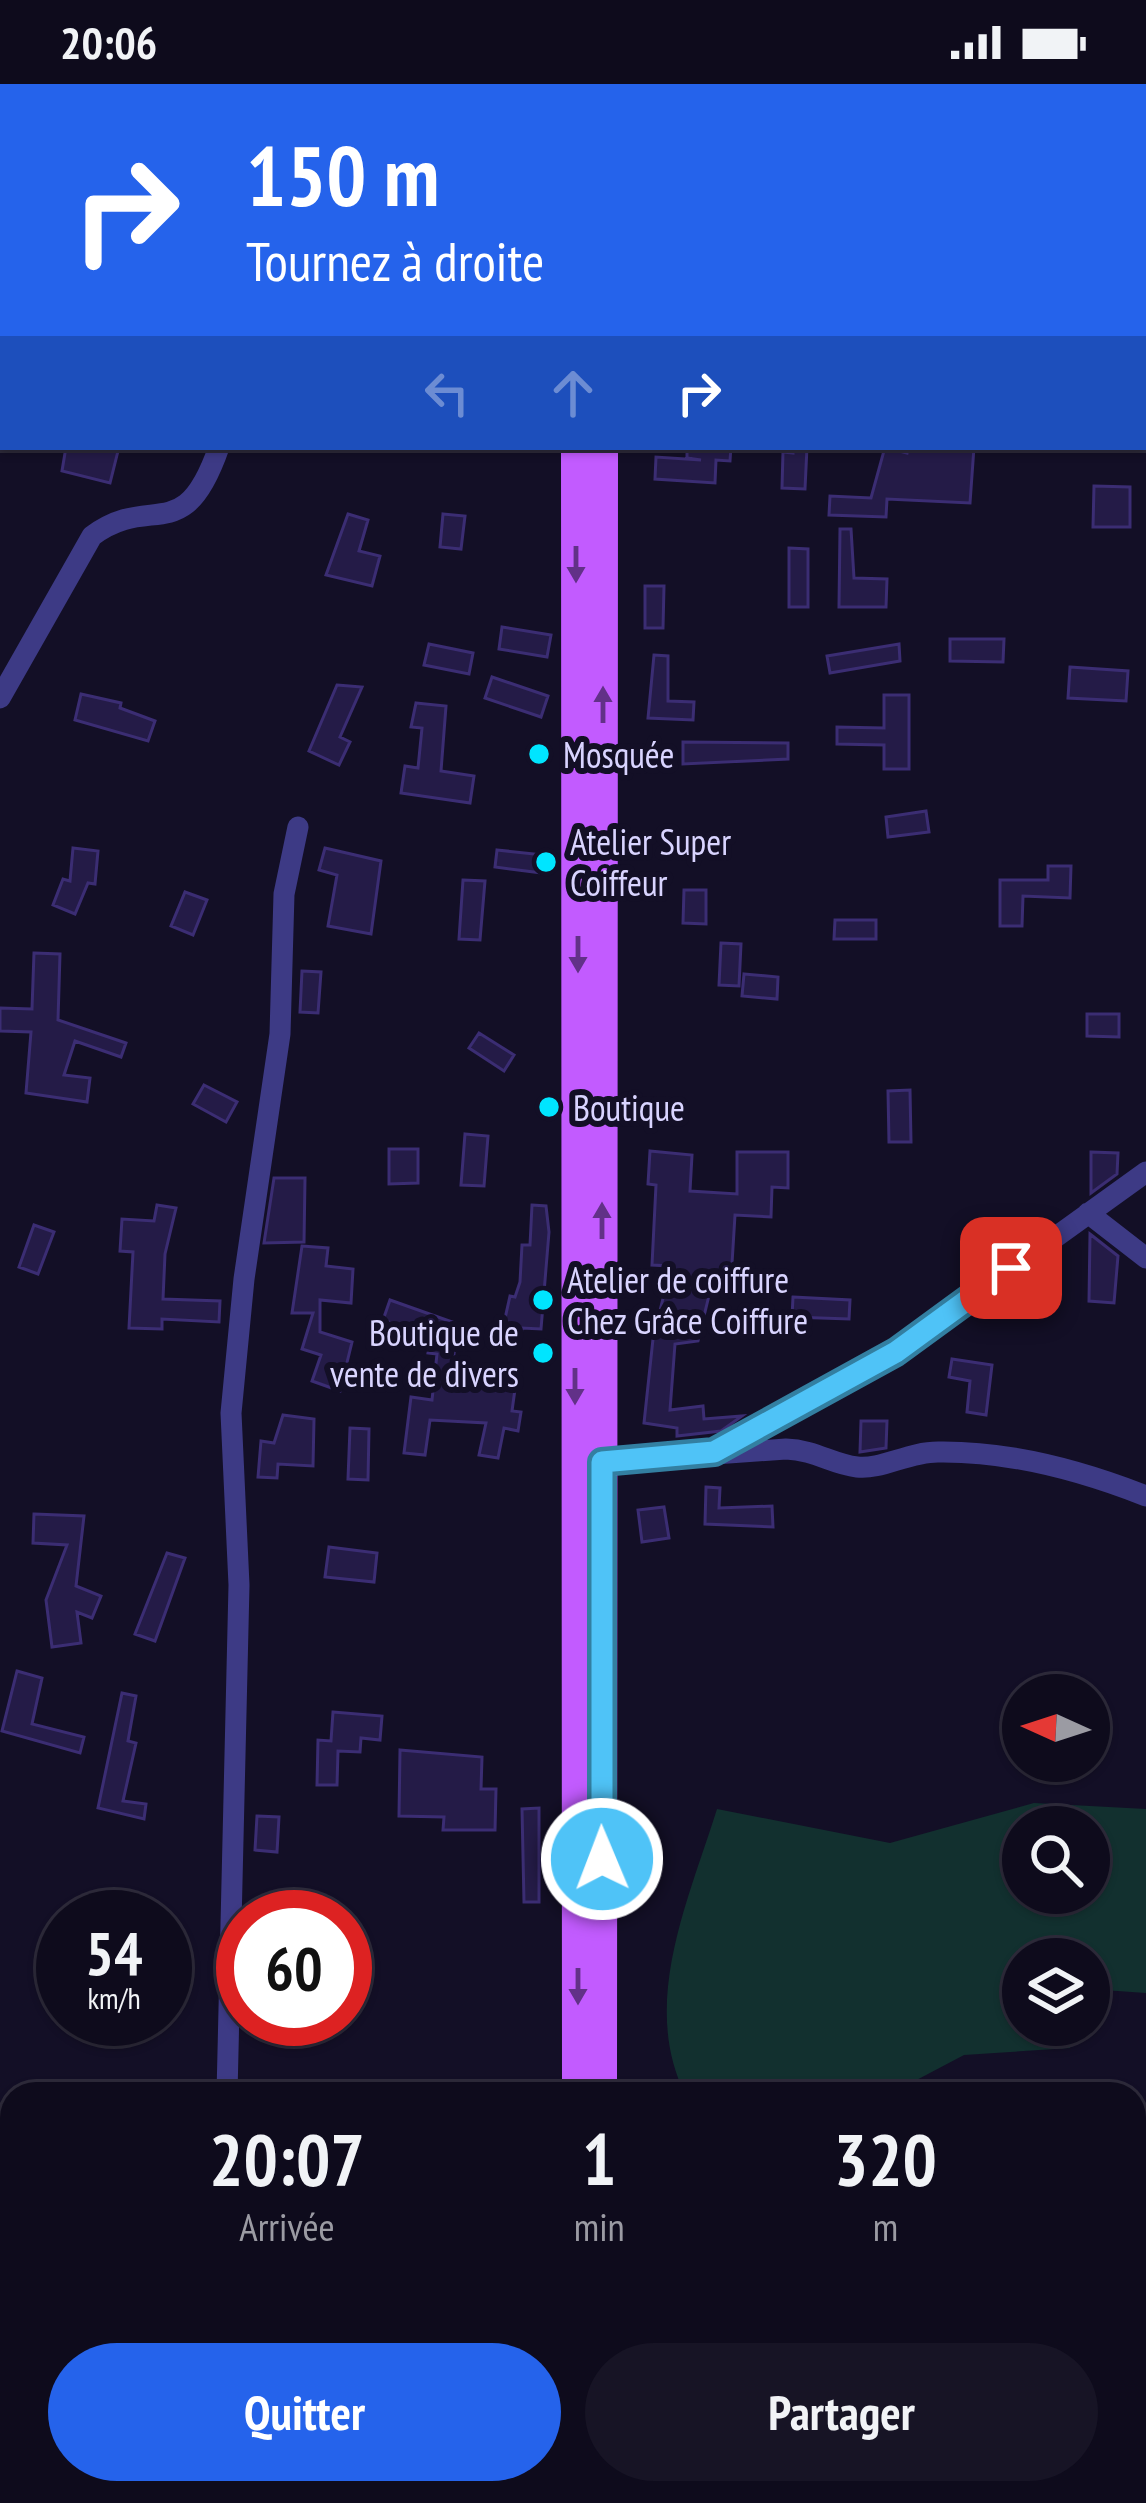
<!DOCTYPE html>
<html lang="fr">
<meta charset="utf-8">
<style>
body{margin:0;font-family:"PT Sans Narrow",sans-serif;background:#171425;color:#f1f3f6;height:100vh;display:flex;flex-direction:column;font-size:45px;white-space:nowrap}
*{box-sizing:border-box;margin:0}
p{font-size:39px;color:#9b9ba3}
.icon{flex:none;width:66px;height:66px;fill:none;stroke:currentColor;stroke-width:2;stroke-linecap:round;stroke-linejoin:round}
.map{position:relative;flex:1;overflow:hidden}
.sheet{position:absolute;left:0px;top:1998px;width:1146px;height:423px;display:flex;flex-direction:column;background:#0e0b1c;border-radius:36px 36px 0 0;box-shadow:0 3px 9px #0004,0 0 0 3px #2e2b3b}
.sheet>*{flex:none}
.banner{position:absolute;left:0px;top:0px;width:1146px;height:366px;box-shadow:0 3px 9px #0004,0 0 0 3px #2e2b3b;background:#2563eb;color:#fff;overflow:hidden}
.needle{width:78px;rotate:273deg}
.tools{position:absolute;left:1002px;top:1590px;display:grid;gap:24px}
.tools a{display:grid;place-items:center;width:108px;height:108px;border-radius:50%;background:#0e0b1c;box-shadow:0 3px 9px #0004,0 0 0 3px #2e2b3b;font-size:60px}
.speed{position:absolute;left:36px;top:1806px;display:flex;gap:24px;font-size:60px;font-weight:700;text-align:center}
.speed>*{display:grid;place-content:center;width:156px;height:156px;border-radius:50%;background:#0e0b1c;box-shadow:0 3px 9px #0004,0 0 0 3px #2e2b3b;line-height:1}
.speed small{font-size:30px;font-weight:400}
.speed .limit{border:18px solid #d22;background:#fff;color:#111}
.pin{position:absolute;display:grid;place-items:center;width:102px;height:102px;color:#fff;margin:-51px;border-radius:24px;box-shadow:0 6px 18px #0006}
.me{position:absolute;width:132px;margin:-66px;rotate:359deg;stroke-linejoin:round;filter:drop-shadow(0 0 9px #0008)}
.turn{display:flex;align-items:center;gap:42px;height:252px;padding:0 48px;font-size:54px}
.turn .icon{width:156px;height:156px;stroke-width:2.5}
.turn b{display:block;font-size:84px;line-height:102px}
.lanes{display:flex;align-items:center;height:114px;padding:0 48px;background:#0003;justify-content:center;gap:60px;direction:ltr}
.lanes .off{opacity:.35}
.eta{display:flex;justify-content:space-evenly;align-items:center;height:204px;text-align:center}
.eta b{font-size:72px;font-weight:700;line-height:84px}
.action{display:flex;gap:24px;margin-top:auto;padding:24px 48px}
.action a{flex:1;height:138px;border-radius:72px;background:#2563eb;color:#fff;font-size:48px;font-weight:700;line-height:138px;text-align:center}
.action a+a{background:#171425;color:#f1f3f6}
.status{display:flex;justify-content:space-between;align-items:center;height:84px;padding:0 60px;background:#0e0b1c;direction:ltr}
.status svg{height:33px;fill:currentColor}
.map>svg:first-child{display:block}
.green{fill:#12302f;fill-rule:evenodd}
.building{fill:#241b47;stroke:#3b2d73;stroke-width:3}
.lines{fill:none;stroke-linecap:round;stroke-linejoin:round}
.minor{stroke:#3d3a85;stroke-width:21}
.primary{stroke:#c25bff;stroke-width:30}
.oneway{fill:#623188}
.route-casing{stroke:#337fa1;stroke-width:30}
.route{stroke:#4fc3f7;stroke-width:21}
.poi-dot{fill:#00e5ff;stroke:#130f26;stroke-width:4.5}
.labels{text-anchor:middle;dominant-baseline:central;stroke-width:12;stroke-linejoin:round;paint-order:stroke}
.poi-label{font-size:36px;fill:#d9d4ff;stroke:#130f26;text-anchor:start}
</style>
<div class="status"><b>20:06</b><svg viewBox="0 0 49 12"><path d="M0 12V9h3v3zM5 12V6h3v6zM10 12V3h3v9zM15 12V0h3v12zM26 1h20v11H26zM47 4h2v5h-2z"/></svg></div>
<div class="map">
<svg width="1146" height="2419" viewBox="0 0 1146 2419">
<rect width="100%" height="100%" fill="#130f26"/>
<path class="green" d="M1034 1719 1146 1725V1909L1089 1905V1875H1023V1941H1077L1070 1964 964 1971 890 2010H685C640 1919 689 1815 717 1725L890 1759ZM1023 1743H1089V1809H1023Z"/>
<path class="building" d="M66 363H119L110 399 62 387Z
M687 363H731L730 377 716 376 715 399 655 395 656 373 701 376 687 374Z
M793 363H807L805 405 782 404 783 368 793 369Z
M885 363 907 369 908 363H974L970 419 887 415 886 433 829 431 830 412 871 414Z
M1094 402 1130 403V443H1093Z
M348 430 368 436 359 467 380 472 372 502 326 491Z
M443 430 465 432 461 465 440 463Z
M840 445H851L854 494 887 495 886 523H839Z
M789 464 808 465V523H789Z
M645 502H664L663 544H645Z
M502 543 551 551 547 573 499 565Z
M950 555H1004L1003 578 950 577Z
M429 560 473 569 469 590 424 581Z
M899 560 900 577 830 589 827 572Z
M654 571 668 572V617L694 618 693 636 648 634Z
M1070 583 1128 587 1126 617 1068 614Z
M492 593 548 612 541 633 485 614Z
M337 601 362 603 340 653 350 658 339 681 309 667Z
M81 610 121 619 120 624 155 637 148 657 75 636Z
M884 611H909V685H884V661L837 660V643L884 644Z
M416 619 446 622 441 687 474 692 470 719 401 709 405 682 418 684 422 644 411 643Z
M683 658 788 659V675L683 680Z
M926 727 929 748 888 753 886 733Z
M73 764 98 767 95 800 88 799 75 830 53 821 63 795 70 797Z
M325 764 381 777 371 850 328 842 337 791 319 786Z
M497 766 544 771 542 789 495 783Z
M1048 782H1071L1070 814 1023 812 1022 842H1000V796H1048Z
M463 796 485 797 480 856 459 855Z
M684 806H706V840L683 839Z
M185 808 207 816 193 851 171 842Z
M835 836H876V855H834Z
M721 859 741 860 739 902 719 901Z
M34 869 60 870 58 936 126 959 121 973 75 957 64 991 90 994 87 1018 26 1009 31 948 0 947V924L32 925Z
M302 887 321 888 318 929 300 928Z
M744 890 778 893 777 915 742 912Z
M1087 930H1119V953L1087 952Z
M479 949 514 971 504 987 469 964Z
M204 1001 237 1018 226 1038 193 1020Z
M910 1006 911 1058H889L888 1007Z
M465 1050 488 1052 484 1102 461 1101Z
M389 1065H418V1099L389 1100Z
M650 1067 692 1071 690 1107 737 1110V1068H788V1104L772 1103 771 1133 735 1131 731 1196 713 1195 698 1257 675 1260 670 1326 703 1322 704 1335 742 1332 721 1347 677 1352V1344L644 1339 653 1255 671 1182 652 1181 656 1101 648 1100Z
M1091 1068 1118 1069 1117 1090 1091 1109Z
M274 1094H305L304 1158 264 1159Z
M157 1121 176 1124 165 1170 163 1215 220 1217 219 1238 162 1235V1245L129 1244 133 1168 120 1167 122 1135 154 1137Z
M532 1121 546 1122 549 1148 541 1245 522 1244 521 1252 502 1248 510 1212 515 1213 520 1198 522 1161H530Z
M34 1141 54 1148 38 1190 19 1183Z
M1090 1150 1118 1172 1114 1219 1089 1217Z
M302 1162 328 1164 326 1182 353 1185 351 1219 320 1216V1248L352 1258 340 1307 312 1297 321 1271 302 1265 313 1229H292Z
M793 1213 850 1216 849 1235 792 1233Z
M390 1216 458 1240 453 1277 464 1279 463 1291 516 1298 512 1327 521 1328 518 1347 504 1344 498 1374 479 1371 486 1339 430 1336 425 1371 404 1369 411 1313 432 1316 437 1270 428 1269 431 1253 383 1236Z
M952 1275 992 1281 986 1331 967 1328 970 1297 949 1293Z
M283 1331 314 1335 313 1382 278 1380 277 1394 258 1393 261 1357 274 1359Z
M861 1337H887L886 1364 860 1368Z
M350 1344 369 1345 368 1396 348 1395Z
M706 1403 720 1404 719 1424 772 1422 773 1443 705 1440Z
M664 1423 669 1454 642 1458 638 1426Z
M34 1430 84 1432 76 1502 101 1512 92 1534 77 1528 81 1559 52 1563 46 1516 67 1461 33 1459Z
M329 1463 377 1469 374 1498 325 1493Z
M167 1469 185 1474 155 1557 135 1550Z
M17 1587 42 1594 32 1640 84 1653 80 1669 2 1647Z
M122 1609 136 1612 128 1657 136 1659 123 1717 146 1720 144 1735 98 1724Z
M333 1628 382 1632 380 1656 361 1654 360 1668 338 1667 337 1701H317L318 1656 331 1657Z
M400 1666 482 1673 481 1705H496L495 1746H443L444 1733 399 1732Z
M539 1724V1818H524L522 1725Z
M257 1732 279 1733 277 1768 255 1766Z"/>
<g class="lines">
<path class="minor" d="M344 3 346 0
M915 3 916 0
M0 614 92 452C153 407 183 466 219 363
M1088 1129 1146 1174
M720 1365 896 1268 1146 1088
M603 1378 786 1365C815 1366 832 1380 857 1383 881 1386 908 1368 938 1368 1009 1367 1080 1386 1146 1412
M227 2010 239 1501 231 1329 244 1195 280 950 284 810 298 743
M0 2276 12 2277
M229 2409V2419
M456 2409 470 2419"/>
<path class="primary" d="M576 3V0
M604 3V0
M576 363 577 2010
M602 2010 603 363
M582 2409 583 2419
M611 2409 612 2419"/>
</g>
<defs><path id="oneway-solid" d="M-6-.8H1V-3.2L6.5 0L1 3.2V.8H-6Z" transform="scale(3)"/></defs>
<g class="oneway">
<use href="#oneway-solid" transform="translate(576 480) rotate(90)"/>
<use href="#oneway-solid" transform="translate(603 621) rotate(-90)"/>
<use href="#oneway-solid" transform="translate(578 870) rotate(90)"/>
<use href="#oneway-solid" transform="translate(602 1137) rotate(-90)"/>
<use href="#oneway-solid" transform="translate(575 1302) rotate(90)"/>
<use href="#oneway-solid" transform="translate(578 1902) rotate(90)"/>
</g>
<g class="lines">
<defs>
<path id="route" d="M602 1775V1378L714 1368 896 1268 1011 1184"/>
</defs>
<use href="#route" class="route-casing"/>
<use href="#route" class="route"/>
</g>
<g class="poi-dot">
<circle cx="539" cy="670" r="12"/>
<circle cx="546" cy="778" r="12"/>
<circle cx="549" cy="1023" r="12"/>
<circle cx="543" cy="1216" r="12"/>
<circle cx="543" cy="1269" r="12"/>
</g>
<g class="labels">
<g class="poi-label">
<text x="563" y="670">Mosquée</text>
<text x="570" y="757">Atelier Super<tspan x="570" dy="41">Coiffeur</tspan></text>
<text x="573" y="1023">Boutique</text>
<text x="567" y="1195">Atelier de coiffure<tspan x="567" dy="41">Chez Grâce Coiffure</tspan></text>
<text x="519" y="1248" text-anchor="end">Boutique de<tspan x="519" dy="41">vente de divers</tspan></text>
</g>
</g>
</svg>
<div class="tools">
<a><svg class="needle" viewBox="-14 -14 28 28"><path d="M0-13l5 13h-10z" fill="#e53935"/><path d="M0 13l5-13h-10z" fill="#9b9ba3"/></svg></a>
<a><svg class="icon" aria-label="search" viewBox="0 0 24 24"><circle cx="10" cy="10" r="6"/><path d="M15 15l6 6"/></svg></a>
<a><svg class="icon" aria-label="layers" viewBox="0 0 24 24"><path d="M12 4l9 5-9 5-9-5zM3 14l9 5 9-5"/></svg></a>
</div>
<div class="speed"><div>54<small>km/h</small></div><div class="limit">60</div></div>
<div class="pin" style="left:1011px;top:1184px;background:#d93025"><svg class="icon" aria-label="arrive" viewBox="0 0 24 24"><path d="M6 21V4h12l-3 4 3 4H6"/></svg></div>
<svg class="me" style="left:602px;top:1775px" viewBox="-20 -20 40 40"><circle r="17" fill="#4fc3f7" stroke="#fff" stroke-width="3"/><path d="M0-11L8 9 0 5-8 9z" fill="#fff"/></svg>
<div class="banner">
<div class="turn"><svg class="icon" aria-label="right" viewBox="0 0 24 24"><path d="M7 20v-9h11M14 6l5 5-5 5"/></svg><div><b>150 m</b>Tournez à droite</div></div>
<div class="lanes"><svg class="icon off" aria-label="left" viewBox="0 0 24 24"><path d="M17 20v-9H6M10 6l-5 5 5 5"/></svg><svg class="icon off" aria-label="ahead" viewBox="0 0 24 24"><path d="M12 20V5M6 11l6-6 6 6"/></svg><svg class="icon" aria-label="right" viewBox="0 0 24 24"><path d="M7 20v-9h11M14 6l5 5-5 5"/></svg></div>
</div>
<section class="sheet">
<div class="eta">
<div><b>20:07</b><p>Arrivée</p></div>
<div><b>1</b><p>min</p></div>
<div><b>320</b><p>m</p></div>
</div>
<div class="action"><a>Quitter</a><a>Partager</a></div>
</section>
</div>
